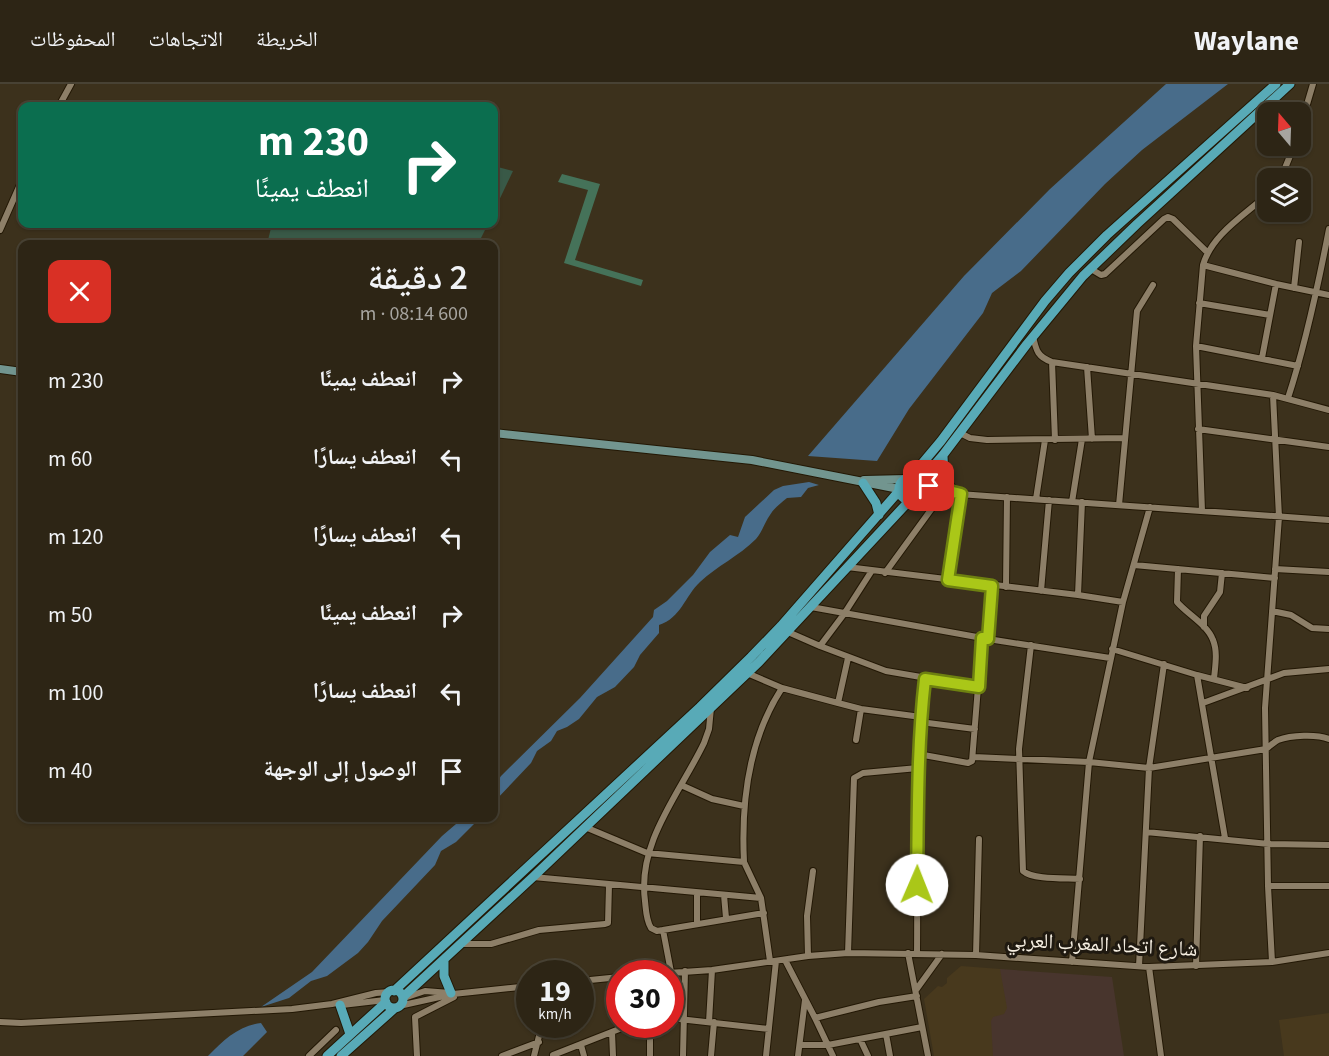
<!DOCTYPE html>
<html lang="ar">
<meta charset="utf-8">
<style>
body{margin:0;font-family:"Source Sans 3","Noto Naskh Arabic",sans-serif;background:#393122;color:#f1f3f6;direction:rtl;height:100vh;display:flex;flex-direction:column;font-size:22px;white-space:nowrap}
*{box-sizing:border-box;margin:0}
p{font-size:20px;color:#a7a5a0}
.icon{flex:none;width:33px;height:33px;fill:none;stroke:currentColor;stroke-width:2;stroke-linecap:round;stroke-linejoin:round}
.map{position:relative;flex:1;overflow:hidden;direction:ltr}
.details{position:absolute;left:18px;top:156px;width:480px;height:582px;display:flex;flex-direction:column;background:#2d2515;border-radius:12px;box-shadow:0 2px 4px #0004,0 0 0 2px #484234;direction:rtl}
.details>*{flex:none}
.banner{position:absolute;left:18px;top:18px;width:480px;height:126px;border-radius:12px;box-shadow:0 2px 4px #0004,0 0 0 2px #484234;direction:rtl;background:#0b6e4f;color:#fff;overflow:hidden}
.needle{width:39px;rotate:341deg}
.controls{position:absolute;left:1257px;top:18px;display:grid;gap:12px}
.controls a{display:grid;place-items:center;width:54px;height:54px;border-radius:12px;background:#2d2515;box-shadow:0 2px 4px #0004,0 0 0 2px #484234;font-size:30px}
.speed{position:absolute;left:516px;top:876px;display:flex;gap:12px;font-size:30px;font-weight:700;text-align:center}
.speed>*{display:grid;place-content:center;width:78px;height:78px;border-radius:50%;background:#2d2515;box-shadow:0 2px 4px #0004,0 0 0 2px #484234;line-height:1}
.speed small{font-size:15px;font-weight:400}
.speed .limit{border:9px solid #d22;background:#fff;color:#111}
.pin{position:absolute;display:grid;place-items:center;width:51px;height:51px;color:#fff;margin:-26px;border-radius:12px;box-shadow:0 3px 9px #0006}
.me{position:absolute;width:66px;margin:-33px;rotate:1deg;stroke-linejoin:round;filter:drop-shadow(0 0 4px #0008)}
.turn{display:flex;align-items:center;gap:21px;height:126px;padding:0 30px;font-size:27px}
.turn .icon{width:78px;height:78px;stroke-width:2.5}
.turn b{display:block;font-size:42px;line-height:51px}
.round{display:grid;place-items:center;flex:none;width:63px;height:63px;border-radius:12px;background:#393122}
.headline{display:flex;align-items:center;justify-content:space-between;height:102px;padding:0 30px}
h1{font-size:36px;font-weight:600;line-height:45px}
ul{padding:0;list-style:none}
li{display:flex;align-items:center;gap:18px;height:78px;padding:0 30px}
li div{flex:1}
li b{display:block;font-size:22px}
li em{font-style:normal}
header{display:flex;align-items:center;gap:36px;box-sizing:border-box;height:84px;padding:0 30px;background:#2d2515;border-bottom:2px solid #484234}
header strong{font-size:28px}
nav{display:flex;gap:33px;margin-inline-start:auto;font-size:21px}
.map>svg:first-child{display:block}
.built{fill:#48391d}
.industrial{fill:#48352d}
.green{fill:#395947}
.forest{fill:#457259}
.water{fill:#486c8a}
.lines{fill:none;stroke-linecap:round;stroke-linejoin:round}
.street-casing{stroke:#231805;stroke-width:8}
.secondary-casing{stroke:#231805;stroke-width:10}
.primary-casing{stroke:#231805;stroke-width:11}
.street{stroke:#8d7f68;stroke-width:6}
.secondary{stroke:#72958f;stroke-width:8}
.primary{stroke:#58aab7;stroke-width:9}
.route-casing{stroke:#6e8110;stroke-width:15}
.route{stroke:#aac718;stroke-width:10}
.labels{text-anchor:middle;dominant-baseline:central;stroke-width:6;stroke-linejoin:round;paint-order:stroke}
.street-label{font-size:21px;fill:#f4ede0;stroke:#1f1910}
</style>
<header>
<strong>Waylane</strong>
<nav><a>الخريطة</a><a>الاتجاهات</a><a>المحفوظات</a></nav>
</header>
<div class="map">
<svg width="1329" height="972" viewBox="0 0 1329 972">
<rect width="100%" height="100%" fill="#3c311c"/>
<path class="built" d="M961 882 1000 885 1124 972H934L924 915 938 902 942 903 947 899V894Z
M1329 929V972H1284L1279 936Z"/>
<path class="industrial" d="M1000 885 1112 893 1124 972H993L991 937 993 933 1004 930 1007 924Z"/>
<path class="green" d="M494 82 513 87 494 127Z
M272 140H488L478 160H267Z"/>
<path class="forest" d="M562 90 600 100 575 176 643 196 641 202 564 179 588 106 558 98Z"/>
<path class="water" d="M1166 0H1228L1142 66 1105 100 1021 187 992 209 983 229 909 325 877 377 808 372 964 192 1050 105Z
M809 398 819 401 808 404 801 413 787 414C781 419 774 424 770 431 765 438 762 448 756 455 739 472 717 482 700 498 685 512 681 534 659 541V549L640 571 634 583 615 603 597 613 579 635 567 643 557 647 551 657 537 667 531 679 494 718 495 701 501 692 580 614 653 533 654 526 667 517 693 491 710 468 730 451 738 453 745 433 774 406 783 402Z
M463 734H480L456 758 441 767 435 781 382 837 368 858 358 869 327 892 311 897 289 914 261 923 312 888 442 752Z
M261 939 267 948 243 972H208C224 956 238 942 261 939Z"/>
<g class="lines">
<defs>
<path id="street" d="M59 22 71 0
M1300 44 1313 0
M1281 94 1294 62
M0 146 22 96
M1203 181 1276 200 1329 211
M1091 185 1101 191 1105 190 1164 135 1168 133 1173 135 1207 168
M1294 204 1299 158
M1199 219 1270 231
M1033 252C1036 267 1038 273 1052 278L1273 311 1329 326
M1196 262 1298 282
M1262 274 1276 200
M1052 278 1055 356
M1087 283 1092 355
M1288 314C1306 259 1318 202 1329 145
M1198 345 1329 363
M960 349 970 354 987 356 1125 354
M920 401 953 408
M915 414 959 410 1329 436
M1036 415 1045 356
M1072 418 1082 355
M1119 421 1137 227 1153 201
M1202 427 1196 262 1203 181C1212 150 1245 131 1268 110
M1134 481 1275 494
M847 483 1078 511 1123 518
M1178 485 1177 518C1187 530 1207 540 1213 556 1218 568 1215 583 1214 595
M1275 485 1329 488
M871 488 844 530 820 562 886 587 979 603
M885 489 941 412
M948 496 961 410
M1006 503 1007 413
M1041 507 1049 416
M1078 511 1082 418
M811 523 988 555 1110 574
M1272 527 1291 531 1312 544 1329 545
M1204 543V532L1220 508 1222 489
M788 548 820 562
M988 555 992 502
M1031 561 1019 665 1023 787C1033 796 1066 794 1080 795
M1112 565 1197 591 1247 604
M848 574 838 619 861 625 921 633
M1197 591 1225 754
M782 604 838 619
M1203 619 1284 589 1329 585
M711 624 709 645 704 659C680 709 637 758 645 817 646 826 646 836 651 844L657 847 764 829
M920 638 975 645
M856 656 861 625
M918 670 968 679 972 677 982 554
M974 673 1089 678 1149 684 1266 665C1270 662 1274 658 1278 656 1291 651 1317 650 1329 655
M681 701 712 715 744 722
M585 743 647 769 744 778 761 814 770 877
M1146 748 1269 760 1329 761
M744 778C741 718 748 656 782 604L747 589
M533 793 761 814
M1268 802H1329
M724 811 726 834
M697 839V809
M663 846 671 888
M461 860H491L539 846 605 840 608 839 609 801
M848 869 854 694 863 689 918 684
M908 869 928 972
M917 869C918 778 914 686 925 595
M976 871 979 755
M808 872 807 832 813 787
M785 876 815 934 833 972
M1072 878 1089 678 1123 518 1150 423
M1272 878 1268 802 1265 624 1279 433 1273 311
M1139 882 1149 684 1164 580
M1196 882 1200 752
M1149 883 1161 972
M654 890 712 886 808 872 848 869 976 871 1149 883 1272 878 1329 869
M580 897 620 893
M916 906 942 870
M407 913 425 907 450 909
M342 921 385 916
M399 922 453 910 530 902
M670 934 769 945
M815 934 879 918 917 912
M0 938 21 939 292 925 332 920 376 909 390 908
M709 938 712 886
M650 940V972
M612 948 613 972
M886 950 890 972
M860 955 868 972
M581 961 584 972
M800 961H828L922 943
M553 971 632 940
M309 972 336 946
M417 972 415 933 454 913
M502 972 539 958
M534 972 542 940
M683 972 685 887
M711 972 714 938
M766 972 776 877
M798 972 805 916"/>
<path id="secondary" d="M0 285 22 288
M494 349 752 376 899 405
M864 396 906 395"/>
<path id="primary" d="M943 372 944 394 954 408
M910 394 941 357 1045 217 1069 189 1107 151 1276 0
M899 405a11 11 0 1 1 22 0a11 11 0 1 1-22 0Z
M863 399 876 419 879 431
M919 399 943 371 1027 260 1083 192 1137 140 1290 0
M444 876V892L451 909
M385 915a9 9 0 1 1 18 0a9 9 0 1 1-18 0Z
M394 907 700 623 751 573 781 542 899 407
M403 913 533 793 759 578 910 416
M340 921 350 950
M327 972 386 918
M341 972 395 924"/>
</defs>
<use href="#street" class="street-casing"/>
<use href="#secondary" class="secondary-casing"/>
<use href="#primary" class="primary-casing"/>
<use href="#street" class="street"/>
<use href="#secondary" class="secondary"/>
<use href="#primary" class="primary"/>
</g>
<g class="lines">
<defs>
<path id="route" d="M917 801C918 732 917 664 925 595L979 603 982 554 988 555 992 502 948 496 961 410 929 402"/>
</defs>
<use href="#route" class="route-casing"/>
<use href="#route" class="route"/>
</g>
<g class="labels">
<g class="street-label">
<text transform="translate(1102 860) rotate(3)">شارع اتحاد المغرب العربي</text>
</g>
</g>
</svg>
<div class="controls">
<a><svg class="needle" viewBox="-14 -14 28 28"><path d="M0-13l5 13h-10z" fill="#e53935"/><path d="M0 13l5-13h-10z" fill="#a7a5a0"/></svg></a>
<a><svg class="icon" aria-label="layers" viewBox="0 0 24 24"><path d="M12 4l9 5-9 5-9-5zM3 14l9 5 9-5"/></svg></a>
</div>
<div class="speed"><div>19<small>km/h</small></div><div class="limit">30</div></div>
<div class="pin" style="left:929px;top:402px;background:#d93025"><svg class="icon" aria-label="arrive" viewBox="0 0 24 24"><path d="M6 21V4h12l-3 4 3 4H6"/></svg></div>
<svg class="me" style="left:917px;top:801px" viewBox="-20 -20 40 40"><circle r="19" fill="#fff"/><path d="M0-13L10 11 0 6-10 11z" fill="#aac718"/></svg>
<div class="banner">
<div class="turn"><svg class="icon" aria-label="right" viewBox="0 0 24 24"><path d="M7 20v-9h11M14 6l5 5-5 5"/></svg><div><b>230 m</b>انعطف يمينًا</div></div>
</div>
<section class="details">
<div class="headline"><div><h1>2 دقيقة</h1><p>600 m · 08:14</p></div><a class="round" style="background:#d93025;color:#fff"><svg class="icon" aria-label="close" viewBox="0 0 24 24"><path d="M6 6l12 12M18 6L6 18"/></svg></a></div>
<ul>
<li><svg class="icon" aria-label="right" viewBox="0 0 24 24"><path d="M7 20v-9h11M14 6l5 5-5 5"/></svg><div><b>انعطف يمينًا</b></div><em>230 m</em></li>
<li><svg class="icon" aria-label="left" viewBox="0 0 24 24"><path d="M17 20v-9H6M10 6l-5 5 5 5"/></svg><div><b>انعطف يسارًا</b></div><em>60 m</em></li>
<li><svg class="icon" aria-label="left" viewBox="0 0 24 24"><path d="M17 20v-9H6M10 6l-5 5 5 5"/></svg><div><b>انعطف يسارًا</b></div><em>120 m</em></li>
<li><svg class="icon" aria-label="right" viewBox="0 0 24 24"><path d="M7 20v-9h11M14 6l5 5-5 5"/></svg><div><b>انعطف يمينًا</b></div><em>50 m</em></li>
<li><svg class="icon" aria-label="left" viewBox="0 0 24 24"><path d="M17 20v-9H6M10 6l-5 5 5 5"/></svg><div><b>انعطف يسارًا</b></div><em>100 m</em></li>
<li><svg class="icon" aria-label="arrive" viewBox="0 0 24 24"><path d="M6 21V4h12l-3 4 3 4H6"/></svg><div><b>الوصول إلى الوجهة</b></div><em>40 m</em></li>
</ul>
</section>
</div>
